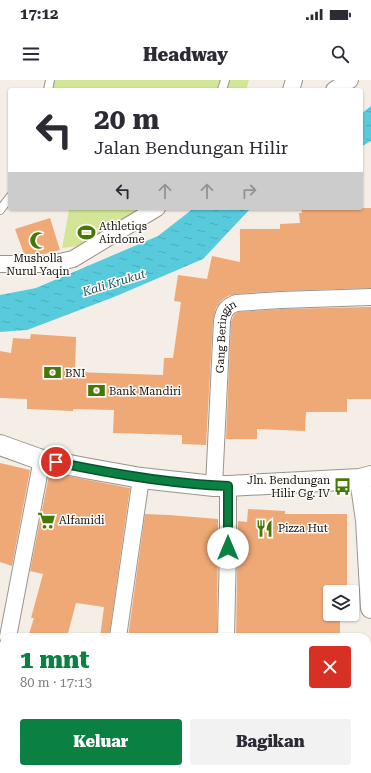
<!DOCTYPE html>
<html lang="id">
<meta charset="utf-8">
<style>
body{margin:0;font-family:"Roboto Serif",serif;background:#f2f2f3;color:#2b2b33;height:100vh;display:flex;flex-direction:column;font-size:15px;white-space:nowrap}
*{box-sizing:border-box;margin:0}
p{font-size:13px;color:#7c7c81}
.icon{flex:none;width:22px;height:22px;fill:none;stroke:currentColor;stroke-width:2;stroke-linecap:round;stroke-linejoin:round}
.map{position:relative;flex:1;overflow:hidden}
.drawer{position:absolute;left:0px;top:553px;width:371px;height:140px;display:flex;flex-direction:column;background:#fff;border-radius:12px 12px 0 0;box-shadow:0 1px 3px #0004}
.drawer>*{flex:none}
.guide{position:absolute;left:8px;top:8px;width:355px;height:122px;border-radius:4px;box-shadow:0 1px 3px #0004;background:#fff;color:#2b2b33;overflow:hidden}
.controls{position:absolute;left:323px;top:505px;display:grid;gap:8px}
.controls a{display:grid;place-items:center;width:36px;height:36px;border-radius:4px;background:#fff;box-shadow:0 1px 3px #0004;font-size:20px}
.pin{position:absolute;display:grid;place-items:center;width:34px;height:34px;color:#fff;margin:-17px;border:2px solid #fff;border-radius:50%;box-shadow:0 1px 4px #0007}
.me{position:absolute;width:44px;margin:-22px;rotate:0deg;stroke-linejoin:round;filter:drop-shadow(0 0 3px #0008)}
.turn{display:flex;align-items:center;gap:14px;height:84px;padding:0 20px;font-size:18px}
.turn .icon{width:52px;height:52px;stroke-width:2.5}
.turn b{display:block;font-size:28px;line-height:34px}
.lanes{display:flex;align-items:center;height:38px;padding:0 20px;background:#0003;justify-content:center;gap:20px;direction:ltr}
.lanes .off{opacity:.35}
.round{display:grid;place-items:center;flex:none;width:42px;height:42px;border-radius:4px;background:#f2f2f3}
.headline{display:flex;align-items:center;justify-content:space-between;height:68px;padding:0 20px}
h1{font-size:24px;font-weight:800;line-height:30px;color:#0b8043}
.action{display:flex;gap:8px;margin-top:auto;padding:8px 20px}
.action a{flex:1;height:46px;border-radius:4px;background:#0b8043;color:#fff;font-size:16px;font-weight:800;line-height:46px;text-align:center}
.action a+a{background:#f2f2f3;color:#2b2b33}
.status{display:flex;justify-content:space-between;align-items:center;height:28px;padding:0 20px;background:#fff;direction:ltr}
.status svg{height:11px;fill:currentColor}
header{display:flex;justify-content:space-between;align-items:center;height:52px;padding:0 20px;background:#fff;font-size:18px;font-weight:800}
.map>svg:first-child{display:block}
.grass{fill:#d3e696}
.water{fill:url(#water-ripples)}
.building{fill:#efa976}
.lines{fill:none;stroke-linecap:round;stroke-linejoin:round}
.service-casing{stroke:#9a948c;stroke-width:10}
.minor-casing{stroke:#9a948c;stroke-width:18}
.tertiary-casing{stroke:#9a948c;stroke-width:22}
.service{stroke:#fff;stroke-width:8}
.minor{stroke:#fff;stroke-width:16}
.tertiary{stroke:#fff;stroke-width:20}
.route-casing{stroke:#07532c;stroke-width:10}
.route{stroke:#0b8043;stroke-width:7}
.labels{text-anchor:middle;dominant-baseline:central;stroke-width:3;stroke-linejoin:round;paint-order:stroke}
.poi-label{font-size:11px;fill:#110f0c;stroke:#fefcf8;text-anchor:start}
.street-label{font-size:11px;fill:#110f0c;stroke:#fefcf8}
.water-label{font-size:12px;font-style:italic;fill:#205159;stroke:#fefcf8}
</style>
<div class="status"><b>17:12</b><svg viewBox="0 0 49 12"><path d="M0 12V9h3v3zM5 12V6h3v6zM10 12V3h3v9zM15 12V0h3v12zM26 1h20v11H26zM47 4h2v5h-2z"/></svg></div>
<header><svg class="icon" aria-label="menu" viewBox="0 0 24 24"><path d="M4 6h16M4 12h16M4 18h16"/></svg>Headway<svg class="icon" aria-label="search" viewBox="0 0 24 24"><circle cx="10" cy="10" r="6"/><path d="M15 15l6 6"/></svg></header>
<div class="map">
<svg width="371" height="693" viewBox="0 0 371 693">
<defs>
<pattern id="water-ripples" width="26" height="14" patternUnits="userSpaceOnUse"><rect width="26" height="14" fill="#57cadc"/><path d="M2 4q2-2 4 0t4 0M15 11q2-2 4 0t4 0" fill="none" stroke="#4bacbc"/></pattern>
</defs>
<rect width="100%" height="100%" fill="#f5eee6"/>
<path class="grass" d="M54 0H249L246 10H51Z
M62 128H149L138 137 78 166 62 168 69 130Z"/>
<path class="water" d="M371 26V61L361 67V34Z
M194 128H251L203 179 114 217 27 250 0 252V215L36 208 158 156Z"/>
<path class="building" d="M301 128H371V208L280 211 235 214 228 216 221 221 216 228 213 240 206 365 182 364V355L113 353 114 330 73 329V331L27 329V319L0 318V271L11 273 13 258 30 259 31 254 76 257 75 292 163 295 164 278H173L181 222 174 221 178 195 207 199 212 176 240 182V149H280V144L300 143 299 133H302Z
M50 138 60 170 45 174H24L15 149Z
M371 227V319H347V332H306L305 351 257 349V359H226L231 242 234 235 238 232 281 229Z
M0 383 30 390 12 486 0 482Z
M52 393 130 408 109 557H100L104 527 76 523 67 557H28L34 538H31L43 494 30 491 49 395 51 396Z
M248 429 285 431V434H347V512H330V534H340V557H236L238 441 247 442Z
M145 434 169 435 218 439 217 557H128Z"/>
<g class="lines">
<defs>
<path id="service" d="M48 10 50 0
M222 10 225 0
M0 130 10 117"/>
<g id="minor">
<path d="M291 10 294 0"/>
<path d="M334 10 350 0"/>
<path d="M0 184H51L73 179 157 128"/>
<path id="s1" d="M214 406 222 241C224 231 226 227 236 223L281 220 371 217"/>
<path d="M8 557 42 379"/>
<path d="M118 557 141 398"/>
<path d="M226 557 228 468V406"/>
<path d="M0 596 4 575"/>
<path d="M97 693V689"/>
<path d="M222 693V689"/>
</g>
<path id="tertiary" d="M0 365 39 379 85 388 141 398 214 406H228L360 399 371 396
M360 399 366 440 371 528"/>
</defs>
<use href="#service" class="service-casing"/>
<use href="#minor" class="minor-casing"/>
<use href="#tertiary" class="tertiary-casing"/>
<use href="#service" class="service"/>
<use href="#minor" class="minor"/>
<use href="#tertiary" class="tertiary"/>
</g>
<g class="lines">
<defs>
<path id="route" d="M56 382C113 394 170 404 228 406V468"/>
</defs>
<use href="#route" class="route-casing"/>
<use href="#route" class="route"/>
</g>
<defs>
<symbol id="stadium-bare" viewBox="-9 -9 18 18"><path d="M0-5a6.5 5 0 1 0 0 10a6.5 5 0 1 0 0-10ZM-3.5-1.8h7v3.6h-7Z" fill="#457907" stroke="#fefcf8" stroke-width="2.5" paint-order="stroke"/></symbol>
<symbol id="mosque-bare" viewBox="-9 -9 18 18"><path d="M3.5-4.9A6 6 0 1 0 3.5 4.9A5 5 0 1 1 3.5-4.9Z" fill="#457907" stroke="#fefcf8" stroke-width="2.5" paint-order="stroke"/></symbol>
<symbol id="bank-bare" viewBox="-9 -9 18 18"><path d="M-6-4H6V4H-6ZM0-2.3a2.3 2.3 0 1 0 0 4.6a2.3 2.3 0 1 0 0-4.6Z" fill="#457907" stroke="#fefcf8" stroke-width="2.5" paint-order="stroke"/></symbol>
<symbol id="bus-bare" viewBox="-9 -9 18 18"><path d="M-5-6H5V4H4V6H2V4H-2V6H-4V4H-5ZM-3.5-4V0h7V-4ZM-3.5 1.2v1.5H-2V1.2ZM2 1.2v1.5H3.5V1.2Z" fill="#457907" stroke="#fefcf8" stroke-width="2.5" paint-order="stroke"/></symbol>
<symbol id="supermarket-bare" viewBox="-9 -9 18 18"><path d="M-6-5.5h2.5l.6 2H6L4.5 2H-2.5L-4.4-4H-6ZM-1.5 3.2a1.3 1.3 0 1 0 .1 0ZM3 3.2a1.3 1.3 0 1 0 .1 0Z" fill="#457907" stroke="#fefcf8" stroke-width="2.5" paint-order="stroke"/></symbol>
<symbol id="restaurant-bare" viewBox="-9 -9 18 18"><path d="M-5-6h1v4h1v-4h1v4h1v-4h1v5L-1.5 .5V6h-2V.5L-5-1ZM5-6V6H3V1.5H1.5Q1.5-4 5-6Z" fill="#457907" stroke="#fefcf8" stroke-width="2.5" paint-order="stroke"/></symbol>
</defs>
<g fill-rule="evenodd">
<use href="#stadium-bare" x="74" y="140" width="25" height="25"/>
<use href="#mosque-bare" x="26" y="148" width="25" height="25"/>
<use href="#bank-bare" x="40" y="280" width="25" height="25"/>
<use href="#bank-bare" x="84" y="298" width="25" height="25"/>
<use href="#bus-bare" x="330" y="394" width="25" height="25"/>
<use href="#supermarket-bare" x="34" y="428" width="25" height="25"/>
<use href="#restaurant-bare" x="252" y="436" width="25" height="25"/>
</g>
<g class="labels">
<g class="poi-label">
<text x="99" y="146">Athletiqs<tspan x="99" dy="13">Airdome</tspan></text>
<text x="38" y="178" text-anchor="middle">Musholla<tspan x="38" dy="13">Nurul Yaqin</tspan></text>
<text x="65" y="293">BNI</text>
<text x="109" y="311">Bank Mandiri</text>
<text x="330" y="400" text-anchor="end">Jln. Bendungan<tspan x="330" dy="13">Hilir Gg. IV</tspan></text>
<text x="59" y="440">Alfamidi</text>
<text x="278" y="448">Pizza Hut</text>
</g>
<g class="street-label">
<text stroke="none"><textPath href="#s1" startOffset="151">Gang Beringin</textPath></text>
</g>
<g class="water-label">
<text transform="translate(114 203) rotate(-17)">Kali Krukut</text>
</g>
</g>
</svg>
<div class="controls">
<a><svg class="icon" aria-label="layers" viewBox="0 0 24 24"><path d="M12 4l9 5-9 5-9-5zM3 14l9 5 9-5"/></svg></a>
</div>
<div class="pin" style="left:56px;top:382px;background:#d93025"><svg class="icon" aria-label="arrive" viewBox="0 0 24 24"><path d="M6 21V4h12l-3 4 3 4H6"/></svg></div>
<svg class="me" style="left:228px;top:468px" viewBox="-20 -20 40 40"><circle r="19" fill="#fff"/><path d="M0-13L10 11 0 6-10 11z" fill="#0b8043"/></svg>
<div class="guide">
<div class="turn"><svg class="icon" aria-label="left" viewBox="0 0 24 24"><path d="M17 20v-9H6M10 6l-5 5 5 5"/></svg><div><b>20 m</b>Jalan Bendungan Hilir</div></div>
<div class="lanes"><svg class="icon" aria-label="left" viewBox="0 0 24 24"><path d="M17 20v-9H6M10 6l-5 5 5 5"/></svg><svg class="icon off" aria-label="ahead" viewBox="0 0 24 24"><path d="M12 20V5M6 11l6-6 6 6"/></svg><svg class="icon off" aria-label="ahead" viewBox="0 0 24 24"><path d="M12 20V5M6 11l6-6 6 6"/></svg><svg class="icon off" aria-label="right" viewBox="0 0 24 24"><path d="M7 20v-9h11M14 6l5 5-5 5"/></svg></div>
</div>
<section class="drawer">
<div class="headline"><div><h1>1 mnt</h1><p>80 m · 17:13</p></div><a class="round" style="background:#d93025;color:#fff"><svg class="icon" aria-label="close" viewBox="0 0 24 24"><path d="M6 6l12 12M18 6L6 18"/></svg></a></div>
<div class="action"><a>Keluar</a><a>Bagikan</a></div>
</section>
</div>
